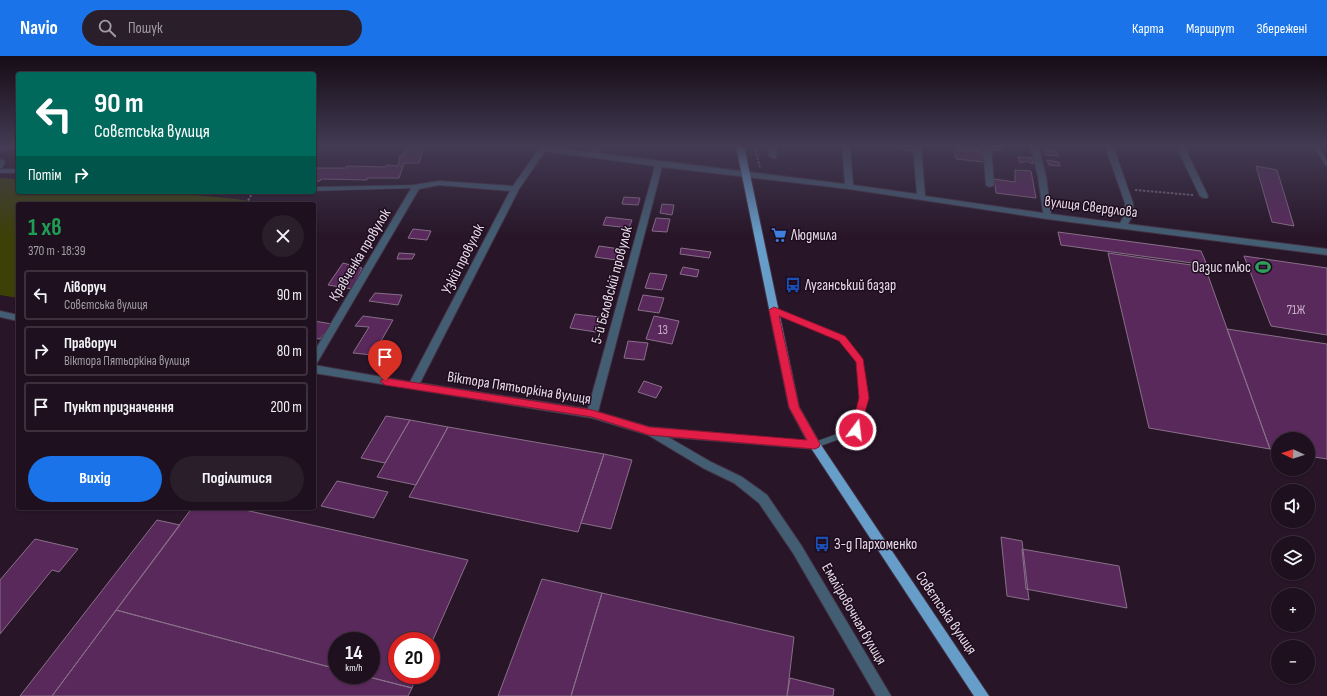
<!DOCTYPE html>
<html lang="uk">
<meta charset="utf-8">
<style>
body{margin:0;font-family:"Sofia Sans Condensed",sans-serif;background:#2b1e2b;color:#f1f3f6;height:100vh;display:flex;flex-direction:column;font-size:15px;white-space:nowrap}
*{box-sizing:border-box;margin:0}
p{font-size:13px;color:#a19da4}
.icon{flex:none;width:22px;height:22px;fill:none;stroke:currentColor;stroke-width:2;stroke-linecap:round;stroke-linejoin:round}
.map{position:relative;flex:1;overflow:hidden}
.sheet{position:absolute;left:16px;top:146px;width:300px;height:308px;display:flex;flex-direction:column;background:#1e101e;border-radius:4px;box-shadow:0 1px 3px #0004,0 0 0 1px #3c303c}
.sheet>*{flex:none}
.top-card{position:absolute;left:16px;top:16px;width:300px;height:122px;border-radius:4px;box-shadow:0 1px 3px #0004,0 0 0 1px #3c303c;background:#00695c;color:#fff;overflow:hidden}
.needle{width:26px;rotate:273deg}
.fabs{position:absolute;left:1271px;top:376px;display:grid;gap:8px}
.fabs a{display:grid;place-items:center;width:44px;height:44px;border-radius:50%;background:#1e101e;box-shadow:0 1px 3px #0004,0 0 0 1px #3c303c;font-size:20px}
.speed{position:absolute;left:328px;top:576px;display:flex;gap:8px;font-size:20px;font-weight:700;text-align:center}
.speed>*{display:grid;place-content:center;width:52px;height:52px;border-radius:50%;background:#1e101e;box-shadow:0 1px 3px #0004,0 0 0 1px #3c303c;line-height:1}
.speed small{font-size:10px;font-weight:400}
.speed .limit{border:6px solid #d22;background:#fff;color:#111}
.pin{position:absolute;display:grid;place-items:center;width:34px;height:34px;color:#fff;margin:-41px -17px;border-radius:50% 50% 50% 0;rotate:-45deg;box-shadow:0 0 4px #0007}
.pin .icon{rotate:45deg}
.me{position:absolute;width:44px;margin:-22px;rotate:15deg;stroke-linejoin:round;filter:drop-shadow(0 0 3px #0008)}
.turn{display:flex;align-items:center;gap:14px;height:84px;padding:0 12px;font-size:18px}
.turn .icon{width:52px;height:52px;stroke-width:2.5}
.turn b{display:block;font-size:28px;line-height:34px}
.then{display:flex;align-items:center;height:38px;padding:0 12px;background:#0003;gap:8px;font-size:15px}
.round{display:grid;place-items:center;flex:none;width:42px;height:42px;border-radius:21px;background:#2b1e2b}
.summary{display:flex;align-items:center;justify-content:space-between;height:68px;padding:0 12px}
h1{font-size:24px;font-weight:700;line-height:30px;color:#1e9e55}
.action{display:flex;gap:8px;margin-top:auto;padding:8px 12px}
.action a{flex:1;height:46px;border-radius:24px;background:#1a73e8;color:#fff;font-size:16px;font-weight:700;line-height:46px;text-align:center}
.action a+a{background:#2b1e2b;color:#f1f3f6}
ul{padding:0;list-style:none}
li{display:flex;align-items:center;gap:12px;height:50px;margin:0 8px 6px;padding:0 4px;border:2px solid #3c303c;border-radius:4px}
li div{flex:1}
li b{display:block;font-size:15px}
li em{font-style:normal}
header{display:flex;align-items:center;gap:24px;box-sizing:border-box;height:56px;padding:0 20px;background:#1a73e8;color:#fff}
header strong{font-size:19px}
nav{display:flex;gap:22px;margin-inline-start:auto;font-size:14px}
.search{width:280px;height:36px;background:#2b1e2b;display:flex;align-items:center;gap:10px;box-sizing:border-box;padding:0 14px;border-radius:22px;color:#a19da4;font-size:15px}
.map>svg:first-child{display:block}
.green{fill:#3c4108}
.building{fill:#5a295c;stroke:#877087}
.lines{fill:none;stroke-linecap:round;stroke-linejoin:round}
.lane-casing{stroke:#433143;stroke-width:1}
.street-casing{stroke:#433143;stroke-width:2}
.primary-casing{stroke:#433143;stroke-width:2}
.path{stroke:#767;stroke-width:2;stroke-dasharray:2.5 1.5;stroke-linecap:butt}
.lane{fill:#435d72;fill-rule:evenodd}
.street{fill:#435d72;fill-rule:evenodd}
.primary{fill:#669ec9;fill-rule:evenodd}
.route{fill:#e11d48;stroke:#92132f}
.labels{text-anchor:middle;dominant-baseline:central;stroke-width:3;stroke-linejoin:round;paint-order:stroke}
.number-label{font-size:13px;fill:#c4aec5}
.street-label{font-size:15px;fill:#e8dbe8;stroke:#1e0c1f}
.poi-label{font-size:15px;fill:#e8dbe8;stroke:#1e0c1f;text-anchor:start}
</style>
<header>
<strong>Navio</strong>
<div class="search"><svg class="icon" aria-label="search" viewBox="0 0 24 24"><circle cx="10" cy="10" r="6"/><path d="M15 15l6 6"/></svg>Пошук</div>
<nav><a>Карта</a><a>Маршрут</a><a>Збережені</a></nav>
</header>
<div class="map">
<svg width="1327" height="640" viewBox="0 0 1327 640">
<rect width="100%" height="100%" fill="#281528"/>
<path class="green" d="M0 122 18 123V136C102 136 188 134 271 148H18V242L0 239Z"/>
<path class="building" d="M0 90H18V93L0 94Z
M404 90H424L419 107H404L399 122H367V124L321 123 320 125H314V112H346L347 110 386 111V109L398 110 400 100H403L406 90Z
M895 90H912L913 95 895 92Z
M956 90H982V95L956 92Z
M992 90H1004V94H993Z
M954 93 982 96 984 106 956 103Z
M1045 94 1056 95 1059 100 1046 99Z
M1018 101 1032 102 1033 108 1027 105 1020 107Z
M1047 104 1059 106 1060 110 1049 109Z
M1256 110 1277 114 1294 170 1272 166Z
M1015 114 1031 115 1036 142 996 137 994 123 1015 126Z
M624 141 640 142 638 149 622 148Z
M662 148 674 149 672 159 660 157Z
M606 161 632 164 629 172 603 169Z
M656 162 670 163 667 176 652 175Z
M413 173 431 175 427 184 408 182Z
M1058 176 1201 195 1207 209 1061 189Z
M599 190 620 193 616 204 595 201Z
M681 192 711 196 709 202 680 198Z
M399 197 415 198 412 203H397Z
M1108 197 1205 211 1270 393 1149 372Z
M1244 200 1327 212V279L1271 270Z
M343 207 362 212 352 233 328 229Z
M683 211 699 214 697 221 680 218Z
M650 217 667 219 662 234 645 232Z
M375 237 402 239 398 249 369 245Z
M643 239 664 242 659 257 638 254Z
M575 258 600 261 596 276 570 272Z
M363 260 393 264 373 299 353 297 369 271 355 270Z
M654 260 679 265 672 288 646 283Z
M314 265 332 268 320 283 314 282Z
M1227 273 1327 288V403L1308 400V383H1278V394L1270 393Z
M628 285 648 287 644 304 624 302Z
M644 325 662 331 656 342 638 336Z
M386 360 410 364 385 407 361 402Z
M410 364 448 371 416 429 377 421Z
M448 371 604 398 578 476 409 441Z
M604 398 632 404 611 473 581 467Z
M337 425 388 436 374 462 321 450Z
M192 452H236L468 504 431 588V585H397V619H417L412 632 361 619H371V585H337V613L116 554Z
M157 464 180 469 52 640H20Z
M1001 481 1022 485 1029 544 1007 540Z
M35 483 78 493 59 516 52 514 0 578V524Z
M1022 493 1119 510 1127 552 1026 533Z
M542 523 602 537 571 640H498Z
M602 537 794 581 787 640H571Z
M116 554 337 613V619H361L412 632 408 640H52Z
M790 622 834 633 833 640H787Z"/>
<g class="lines">
<defs>
<path id="lane" d="M587 90H593L604 99 601 101 599 100Z
M1314 90H1319L1327 104V110L1325 109Z
M0 103 5 105 3 111 0 113Z
M0 113H18V117H0Z
M416 129 418 130V132L314 135V131Z
M772 252H776L844 280 862 303 868 342 859 376 815 392 812 391 811 389 812 387 853 372 860 342 857 306 840 284 772 256 771 254Z"/>
<path id="street" d="M541 90 845 128 842 90H850L853 129 917 138 913 90H921L925 140 1043 157 1038 120 1030 90H1038L1046 120 1051 158 1120 167 1125 158V147L1105 90H1113L1133 147V158L1128 168 1327 193V199L1047 163 849 133 662 111 598 356 649 371 819 386 820 389 819 392 815 393 668 381 711 406 742 421 767 439 801 489 891 640H876L793 497 759 447 734 427 703 412 648 379 592 362 314 317V309L410 326 510 135 439 129 419 133 317 307 314 308V296L413 129 439 125 513 130ZM545 95 655 110 588 353 420 327 519 133Z
M769 90H777L776 102H773L769 100Z
M983 90H991L994 129 990 131 986 129Z
M1176 90H1184L1208 140 1207 142H1204L1200 140Z
M0 255 18 259V265L0 261Z"/>
<path id="primary" d="M736 90H744L799 351 819 386 989 640H974L811 392 789 351Z"/>
</defs>
<use href="#lane" class="lane-casing"/>
<use href="#street" class="street-casing"/>
<use href="#primary" class="primary-casing"/>
<path class="path" d="M754 90 760 111
M1135 134 1193 139
M246 148 253 136"/>
<use href="#lane" class="lane"/>
<use href="#street" class="street"/>
<use href="#primary" class="primary"/>
</g>
<linearGradient id="sky" x2="0" y2="1"><stop stop-color="#160c16"/><stop offset="0.5" stop-color="#423b53"/><stop offset="1" stop-color="#423b53" stop-opacity="0"/></linearGradient>
<rect width="1327" height="180" fill="url(#sky)"/>
<path class="route" d="M774 251 845 280 863 303 869 342 859 376H852L851 374 859 342 856 306 839 285 779 260 799 351 820 388 819 391 815 393 649 379 592 361 385 329 380 325 385 322 592 354 649 371 807 384 789 351 769 254Z"/>
<defs>
<symbol id="supermarket-bare" viewBox="-9 -9 18 18"><path d="M-6-5.5h2.5l.6 2H6L4.5 2H-2.5L-4.4-4H-6ZM-1.5 3.2a1.3 1.3 0 1 0 .1 0ZM3 3.2a1.3 1.3 0 1 0 .1 0Z" fill="#3f7fe0" stroke="#1e0c1f" stroke-width="2.5" paint-order="stroke"/></symbol>
<symbol id="stadium-bare" viewBox="-9 -9 18 18"><path d="M0-5a6.5 5 0 1 0 0 10a6.5 5 0 1 0 0-10ZM-3.5-1.8h7v3.6h-7Z" fill="#2e9e5b" stroke="#1e0c1f" stroke-width="2.5" paint-order="stroke"/></symbol>
<symbol id="bus-bare" viewBox="-9 -9 18 18"><path d="M-5-6H5V4H4V6H2V4H-2V6H-4V4H-5ZM-3.5-4V0h7V-4ZM-3.5 1.2v1.5H-2V1.2ZM2 1.2v1.5H3.5V1.2Z" fill="#1a4fb4" stroke="#1e0c1f" stroke-width="2.5" paint-order="stroke"/></symbol>
</defs>
<g fill-rule="evenodd">
<use href="#supermarket-bare" x="768" y="168" width="22" height="22"/>
<use href="#stadium-bare" x="1252" y="200" width="22" height="22"/>
<use href="#bus-bare" x="782" y="218" width="22" height="22"/>
<use href="#bus-bare" x="811" y="477" width="22" height="22"/>
</g>
<g class="labels">
<g class="number-label">
<text x="1296" y="254">71Ж</text>
<text x="663" y="274">13</text>
</g>
<g class="street-label">
<text transform="translate(1091 151) rotate(7)">вулиця Свердлова</text>
<text transform="translate(360 199) rotate(-59)">Кравченка провулок</text>
<text transform="translate(463 203) rotate(-63)">Узкій провулок</text>
<text transform="translate(612 229) rotate(-75)">5-й Бєловскій провулок</text>
<text transform="translate(519 332) rotate(9)">Віктора Пятьоркіна вулиця</text>
<text transform="translate(946 557) rotate(56)">Совєтська вулиця</text>
<text transform="translate(854 558) rotate(60)">Емаліровочная вулиця</text>
</g>
<g class="poi-label">
<text x="791" y="179">Людмила</text>
<text x="1251" y="211" text-anchor="end">Оазис плюс</text>
<text x="805" y="229">Луганський базар</text>
<text x="834" y="488">З-д Пархоменко</text>
</g>
</g>
</svg>
<div class="fabs">
<a><svg class="needle" viewBox="-14 -14 28 28"><path d="M0-13l5 13h-10z" fill="#e53935"/><path d="M0 13l5-13h-10z" fill="#a19da4"/></svg></a>
<a><svg class="icon" aria-label="sound" viewBox="0 0 24 24"><path d="M4 9h4l5-4v14l-5-4H4zM17 9q2 3 0 6"/></svg></a>
<a><svg class="icon" aria-label="layers" viewBox="0 0 24 24"><path d="M12 4l9 5-9 5-9-5zM3 14l9 5 9-5"/></svg></a>
<a>+</a>
<a>−</a>
</div>
<div class="speed"><div>14<small>km/h</small></div><div class="limit">20</div></div>
<div class="pin" style="left:385px;top:325px;background:#d93025"><svg class="icon" aria-label="arrive" viewBox="0 0 24 24"><path d="M6 21V4h12l-3 4 3 4H6"/></svg></div>
<svg class="me" style="left:856px;top:374px" viewBox="-20 -20 40 40"><circle r="17" fill="#e11d48" stroke="#fff" stroke-width="3"/><path d="M0-11L8 9 0 5-8 9z" fill="#fff"/></svg>
<div class="top-card">
<div class="turn"><svg class="icon" aria-label="left" viewBox="0 0 24 24"><path d="M17 20v-9H6M10 6l-5 5 5 5"/></svg><div><b>90 m</b>Совєтська вулиця</div></div>
<div class="then">Потім<svg class="icon" aria-label="right" viewBox="0 0 24 24"><path d="M7 20v-9h11M14 6l5 5-5 5"/></svg></div>
</div>
<section class="sheet">
<div class="summary"><div><h1>1 хв</h1><p>370 m · 18:39</p></div><a class="round"><svg class="icon" aria-label="close" viewBox="0 0 24 24"><path d="M6 6l12 12M18 6L6 18"/></svg></a></div>
<ul>
<li><svg class="icon" aria-label="left" viewBox="0 0 24 24"><path d="M17 20v-9H6M10 6l-5 5 5 5"/></svg><div><b>Ліворуч</b><p>Совєтська вулиця</p></div><em>90 m</em></li>
<li><svg class="icon" aria-label="right" viewBox="0 0 24 24"><path d="M7 20v-9h11M14 6l5 5-5 5"/></svg><div><b>Праворуч</b><p>Віктора Пятьоркіна вулиця</p></div><em>80 m</em></li>
<li><svg class="icon" aria-label="arrive" viewBox="0 0 24 24"><path d="M6 21V4h12l-3 4 3 4H6"/></svg><div><b>Пункт призначення</b></div><em>200 m</em></li>
</ul>
<div class="action"><a>Вихід</a><a>Поділитися</a></div>
</section>
</div>
